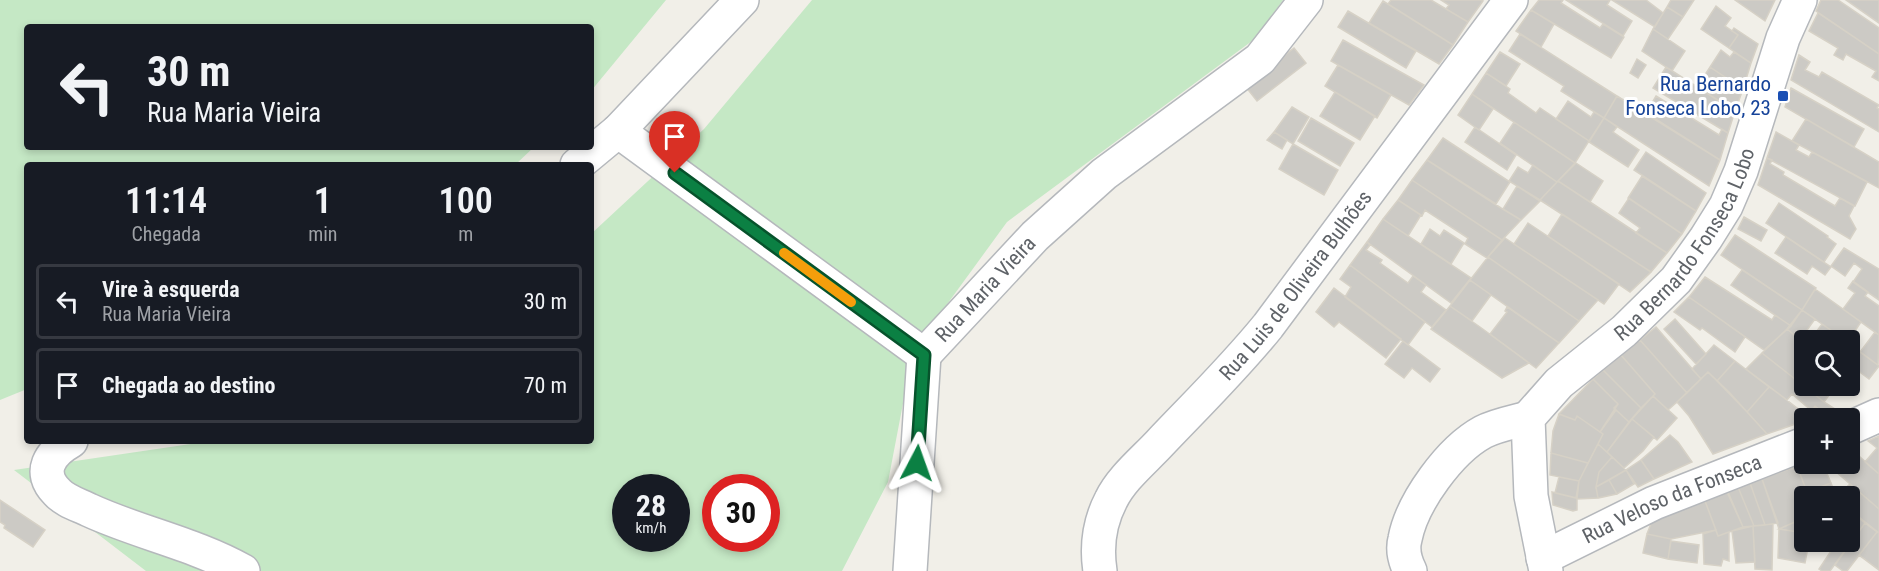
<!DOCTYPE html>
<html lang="pt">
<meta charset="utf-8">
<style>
body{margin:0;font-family:"Roboto Condensed",sans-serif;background:#20242c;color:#f1f3f6;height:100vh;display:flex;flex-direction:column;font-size:22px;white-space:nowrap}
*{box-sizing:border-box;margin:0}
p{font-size:20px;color:#9ea1a6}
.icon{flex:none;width:33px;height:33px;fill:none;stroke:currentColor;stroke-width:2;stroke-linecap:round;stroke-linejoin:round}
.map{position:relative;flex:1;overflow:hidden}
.side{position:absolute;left:24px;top:162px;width:570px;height:282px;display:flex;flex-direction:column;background:#171b24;border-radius:6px;box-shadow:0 3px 9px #0003}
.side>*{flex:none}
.guide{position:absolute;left:24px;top:24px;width:570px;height:126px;border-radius:6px;box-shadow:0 3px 9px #0003;background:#171b24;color:#f1f3f6;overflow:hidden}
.tools{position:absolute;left:1794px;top:330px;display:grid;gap:12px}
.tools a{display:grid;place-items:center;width:66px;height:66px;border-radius:6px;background:#171b24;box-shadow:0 3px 9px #0003;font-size:30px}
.speed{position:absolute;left:612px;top:474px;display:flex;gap:12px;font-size:30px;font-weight:700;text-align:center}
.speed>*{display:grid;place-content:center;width:78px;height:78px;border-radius:50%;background:#171b24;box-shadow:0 3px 9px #0003;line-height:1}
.speed small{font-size:15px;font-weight:400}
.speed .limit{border:9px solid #d22;background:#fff;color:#111}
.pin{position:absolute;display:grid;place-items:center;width:51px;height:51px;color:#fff;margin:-62px -26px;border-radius:50% 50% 50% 0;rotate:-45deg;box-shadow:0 0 6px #0007}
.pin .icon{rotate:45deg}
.me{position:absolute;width:66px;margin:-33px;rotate:4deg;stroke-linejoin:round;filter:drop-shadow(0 0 4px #0008)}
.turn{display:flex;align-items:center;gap:21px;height:126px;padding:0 24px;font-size:27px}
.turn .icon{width:78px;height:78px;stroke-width:2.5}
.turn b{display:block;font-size:42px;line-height:51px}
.eta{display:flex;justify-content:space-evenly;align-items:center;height:102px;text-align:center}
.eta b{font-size:36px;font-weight:600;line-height:42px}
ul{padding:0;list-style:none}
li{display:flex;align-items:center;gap:18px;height:75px;margin:0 12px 9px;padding:0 12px;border:3px solid #363941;border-radius:6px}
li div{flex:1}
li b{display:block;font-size:22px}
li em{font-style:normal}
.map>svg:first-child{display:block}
.green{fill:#c5e8c5;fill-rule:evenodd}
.building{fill:#cccac5;stroke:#d6d1c6;stroke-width:1.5}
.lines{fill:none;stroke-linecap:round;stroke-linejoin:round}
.minor-casing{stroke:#b5b8bc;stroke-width:36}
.minor{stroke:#fff;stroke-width:33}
.route-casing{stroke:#07532c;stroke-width:15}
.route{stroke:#0b8043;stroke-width:10}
.slow{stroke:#f59e0b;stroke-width:10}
.transit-dot{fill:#1a4fb4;stroke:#fff;stroke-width:2}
.labels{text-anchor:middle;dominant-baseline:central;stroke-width:6;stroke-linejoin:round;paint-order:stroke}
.transit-label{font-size:21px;fill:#164399;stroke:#fff;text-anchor:end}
.street-label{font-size:21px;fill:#5f6368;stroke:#fff}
</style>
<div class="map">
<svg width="1879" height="571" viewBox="0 0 1879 571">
<rect width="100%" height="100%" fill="#f1efe8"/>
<path class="green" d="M0 0H666L591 91V27H27V147H534L515 165H27V389L0 400Z
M812 0H1283L1256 38 1007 222 913 351 888 482 842 571H146L14 470 211 441H591V234L704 129ZM626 488H676V538H626ZM716 488H766V538H716Z"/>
<path class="building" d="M1391 0H1431L1468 22 1453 45 1388 4Z
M1441 0H1480L1483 1 1468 22 1446 9 1449 5Z
M1539 0H1563L1561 3 1600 28 1603 24 1624 37 1611 58 1531 10Z
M1566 0H1610L1607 5 1632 21 1623 36Z
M1612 0H1646L1663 13 1655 27Z
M1671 0H1694L1683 17 1667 7Z
M1735 0H1775L1765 21Z
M1821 0H1838L1879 28V54L1816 11Z
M1846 0H1879V23Z
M1383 1 1453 45 1439 64 1369 23Z
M1716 6 1731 18 1725 26 1738 35 1729 48 1701 29Z
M1667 7 1683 17 1668 39 1653 29Z
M1531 10 1554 24 1541 47 1516 31Z
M1348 11 1416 51 1406 68 1338 27Z
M1818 13 1879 54V81L1872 77 1876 71 1846 54 1843 60 1834 55 1838 48 1809 31Z
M1734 28 1758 44 1751 63 1729 48 1738 35 1732 31Z
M1653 29 1685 51 1672 71 1642 51Z
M1520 34 1617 96 1604 118 1561 91 1564 86 1509 51Z
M1343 40 1424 85 1409 105 1331 61Z
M1294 48 1306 63 1257 101 1245 86Z
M1721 50 1730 57 1734 52 1751 63 1743 89 1710 67Z
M1500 52 1520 64 1506 86 1486 73Z
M1799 55 1810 62 1805 70 1819 77 1822 72 1879 105 1877 108 1879 109V132L1791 80Z
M1637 59 1646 65 1638 78 1630 73Z
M1338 65 1391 95 1377 118 1325 86Z
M1666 67 1735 111 1728 133 1653 88Z
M1710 67 1743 89 1735 111 1697 87Z
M1486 73 1510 89 1508 93 1536 113 1540 108 1589 141 1575 163 1472 94Z
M1791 88 1864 129 1854 147 1785 107Z
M1335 92 1375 116 1360 140 1320 116Z
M1472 94 1493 109 1479 130 1458 115Z
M1617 96 1720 160 1709 186 1604 118Z
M1656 96 1719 135 1722 129 1728 133 1720 160 1646 113Z
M1568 101 1591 117 1594 112 1604 118 1589 141 1556 119Z
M1292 107 1309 117 1293 144 1274 132Z
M1311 118 1354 143 1340 166 1298 141Z
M1604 118 1617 127 1613 132 1639 150 1628 167 1589 142Z
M1806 119 1879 162V188L1792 141Z
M1514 122 1575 163 1557 182 1516 154 1500 143Z
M1475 127 1516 155 1507 170 1465 142Z
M1274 132 1287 140 1282 149 1267 140Z
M1776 132 1799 145 1796 150 1809 157 1812 152 1867 182 1855 206 1767 158Z
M1443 138 1510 182 1496 204 1427 160Z
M1293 144 1338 170 1324 195 1279 169Z
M1646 152 1706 193 1696 211 1634 170Z
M1767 158 1772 160 1770 164 1784 172 1783 175 1835 206 1840 198 1854 206 1849 216 1856 229 1850 239 1758 185Z
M1427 160 1501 208 1521 220 1502 240 1412 180Z
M1576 163 1603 181 1590 202 1558 181Z
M1533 165 1557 182 1540 200 1509 181 1518 167 1528 173Z
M1642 176 1696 211 1682 234 1628 198Z
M1412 180 1502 240 1487 258 1465 244 1468 238 1425 210 1422 216 1398 200Z
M1558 181 1593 204 1667 253 1651 272 1540 200Z
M1517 186 1540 201 1521 220 1503 209Z
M1629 198 1682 234 1667 253 1636 233 1640 228 1619 213Z
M1398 200 1421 215 1408 236 1383 219Z
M1779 203 1828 236 1827 237 1836 244 1824 262 1766 223Z
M1562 214 1651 272 1630 292 1548 236Z
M1744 217 1767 230 1761 241 1738 229Z
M1383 219 1471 278 1451 303 1367 242Z
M1528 223 1619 284 1604 304 1514 244Z
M1430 229 1440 236 1444 230 1464 243 1451 264 1421 244Z
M1735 235 1816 288 1802 310 1721 255Z
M1786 237 1831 267 1825 275 1812 266 1807 274 1775 253Z
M1505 238 1598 300 1579 321 1488 257Z
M1367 242 1370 245 1366 250 1382 260 1380 263 1408 283 1413 276 1426 285 1421 292 1446 310 1432 327 1350 265Z
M1844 248 1879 269V300L1853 282 1862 269 1854 263 1845 276 1831 266Z
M1488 257 1579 321 1559 343 1470 280Z
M1350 265 1425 322 1408 345 1345 297 1351 287 1340 279Z
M1742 270 1802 310 1791 326 1731 285Z
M1705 277 1772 320 1775 315 1791 326 1764 350 1689 297Z
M1470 280 1491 295 1472 321 1450 306Z
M1853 281 1868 292 1865 296 1879 306V335L1843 309 1855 293 1848 288Z
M1334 288 1401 339 1386 358 1339 322 1334 327 1316 312Z
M1815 289 1861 322 1849 340H1845L1802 310Z
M1689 297 1745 337 1735 352 1702 328 1700 330 1674 312Z
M1450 306 1480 327 1529 363 1502 378 1431 329Z
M1507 307 1559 343 1536 368 1490 334 1507 312 1505 311Z
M1802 310 1815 319 1800 340 1787 329Z
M1675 319 1706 354 1696 364 1664 329Z
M1822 324 1845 340 1811 339Z
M1656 327 1701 379 1687 393 1640 340Z
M1787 329 1802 341 1795 350 1798 353 1803 347 1804 348V386H1836L1824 402 1762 353Z
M1875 332 1879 335 1878 365 1860 352Z
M1640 340 1687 393 1668 410 1653 396 1655 394 1621 355Z
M1403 341 1440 369 1430 382 1412 368 1404 378 1385 364Z
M1850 344 1879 366 1869 379 1857 370 1850 380Z
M1714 345 1735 361 1717 381 1708 372 1701 379 1692 369Z
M1762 353 1824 402 1835 409 1824 413 1815 406 1812 411 1792 394 1787 400 1746 369Z
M1621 355 1655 394 1641 408 1603 370Z
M1735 361 1769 387 1747 412 1717 381Z
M1603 370 1641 408 1629 422 1614 408 1618 404 1593 379Z
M1708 372 1729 392 1767 434 1713 454 1689 416 1677 402Z
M1593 379 1618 404 1600 432 1577 416 1575 420 1559 414Z
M1769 387 1779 394 1810 418H1804V421L1767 434 1747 412Z
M1653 396 1677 418 1657 440 1632 419Z
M1616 410 1629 422 1607 452 1598 444 1603 434 1600 432Z
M1559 414 1575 420 1577 416 1603 434 1588 463 1551 453 1553 431Z
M1632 419 1654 437 1643 451 1624 468 1607 452Z
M1670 435 1678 442 1692 462 1654 479 1641 460Z
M1879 436V474L1865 462 1877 448 1868 441Z
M1598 444 1612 457 1599 472 1596 487 1598 498 1577 499 1579 481Z
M1850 448 1879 474V509L1827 464H1850Z
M1551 453 1588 463 1579 481 1550 475Z
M1612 457 1626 470 1596 487 1599 472Z
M1641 460 1654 479 1638 487 1626 470Z
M1805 464H1823L1831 483 1807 492 1797 466Z
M1797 466 1807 492 1813 490 1815 496H1804V518L1779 529 1762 479Z
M1626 470 1634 484 1617 494 1609 480Z
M1559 477 1579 481 1576 498 1555 493Z
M1762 479 1778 523 1765 525 1750 483Z
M1609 480 1617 494 1598 498 1596 487Z
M1750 483 1765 525 1754 526 1738 487Z
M1831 483 1836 496H1815L1813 490Z
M1850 484 1879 509V533L1850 510V496H1837Z
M1738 487 1754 526 1743 527 1728 492Z
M1552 492 1577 498V510L1573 511 1553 505Z
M1727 492 1743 527 1718 536 1705 501Z
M0 500 45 530 33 547 4 528 5 525 0 522Z
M1705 501 1716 530 1671 539 1647 534 1652 521Z
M1855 515 1865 523 1830 571H1822L1819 569 1837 542H1850V523Z
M1804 518V533L1779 529Z
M1865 523 1877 532 1847 571H1843L1835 565Z
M1773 524 1772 570 1755 569 1753 526Z
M1753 526 1755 562 1736 563 1732 531Z
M1779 529 1804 533V542H1809L1805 563 1778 558Z
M1716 530 1718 536 1729 532V561L1723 559 1721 566 1704 564 1703 534Z
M1877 532 1879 533V570L1859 555Z
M1647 534 1671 539 1668 559 1643 553Z
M1671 541 1699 545 1697 563 1668 559Z"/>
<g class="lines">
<defs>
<g id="minor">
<path d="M618 131 924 355"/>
<path d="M577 165 618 131 742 0"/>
<path id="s1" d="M924 355 1035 236 1104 174 1260 59 1306 0"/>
<path d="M1850 428 1879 415"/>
<path d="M71 441C50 453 37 472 57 492 65 501 79 505 89 510 139 533 195 544 243 571"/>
<path id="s2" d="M1543 558 1654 503 1804 444"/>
<path d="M910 571 924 355"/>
<path id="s3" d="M1100 571C1096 545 1099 523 1111 500 1121 479 1143 461 1159 444 1196 405 1234 368 1268 326L1511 0"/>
<path d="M1410 571C1405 561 1402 550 1405 539 1412 502 1450 450 1483 432 1496 425 1514 422 1528 418"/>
<path id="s4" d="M1546 571 1531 496 1528 418 1559 383 1624 331 1676 280 1706 238 1726 206 1741 171 1783 38 1800 0"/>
</g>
</defs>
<use href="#minor" class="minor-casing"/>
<use href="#minor" class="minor"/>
</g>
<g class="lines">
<defs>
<path id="route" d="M675 173 924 355 917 463"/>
</defs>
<use href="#route" class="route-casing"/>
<use href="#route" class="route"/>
<path class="slow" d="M784 253 851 302"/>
</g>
<rect class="transit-dot" x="1777" y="90" width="12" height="12" rx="3"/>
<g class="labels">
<g class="transit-label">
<text x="1771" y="84">Rua Bernardo<tspan x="1771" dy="24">Fonseca Lobo, 23</tspan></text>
</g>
<g class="street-label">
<text stroke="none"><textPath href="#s4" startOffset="392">Rua Bernardo Fonseca Lobo</textPath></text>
<text stroke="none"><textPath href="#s3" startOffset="357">Rua Luis de Oliveira Bulhões</textPath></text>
<text stroke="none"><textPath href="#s1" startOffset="90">Rua Maria Vieira</textPath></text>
<text stroke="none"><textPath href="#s2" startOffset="142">Rua Veloso da Fonseca</textPath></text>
</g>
</g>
</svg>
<div class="tools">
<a><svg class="icon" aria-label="search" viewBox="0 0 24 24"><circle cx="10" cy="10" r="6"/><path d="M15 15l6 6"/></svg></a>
<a>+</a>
<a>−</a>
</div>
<div class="speed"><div>28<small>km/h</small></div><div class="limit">30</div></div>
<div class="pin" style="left:675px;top:173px;background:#d93025"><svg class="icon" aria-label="arrive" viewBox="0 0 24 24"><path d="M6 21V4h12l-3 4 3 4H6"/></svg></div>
<svg class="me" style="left:917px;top:463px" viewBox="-20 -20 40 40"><path d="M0-17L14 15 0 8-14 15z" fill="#0b8043" stroke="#fff" stroke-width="4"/></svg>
<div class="guide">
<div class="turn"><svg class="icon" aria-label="left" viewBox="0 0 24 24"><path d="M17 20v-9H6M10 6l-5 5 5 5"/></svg><div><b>30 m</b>Rua Maria Vieira</div></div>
</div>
<section class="side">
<div class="eta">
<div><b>11:14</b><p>Chegada</p></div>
<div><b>1</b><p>min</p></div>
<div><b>100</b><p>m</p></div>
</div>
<ul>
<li><svg class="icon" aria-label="left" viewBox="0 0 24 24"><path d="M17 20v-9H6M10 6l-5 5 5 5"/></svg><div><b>Vire à esquerda</b><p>Rua Maria Vieira</p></div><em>30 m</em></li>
<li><svg class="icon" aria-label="arrive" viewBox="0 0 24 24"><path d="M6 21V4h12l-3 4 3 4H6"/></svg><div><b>Chegada ao destino</b></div><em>70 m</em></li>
</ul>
</section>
</div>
